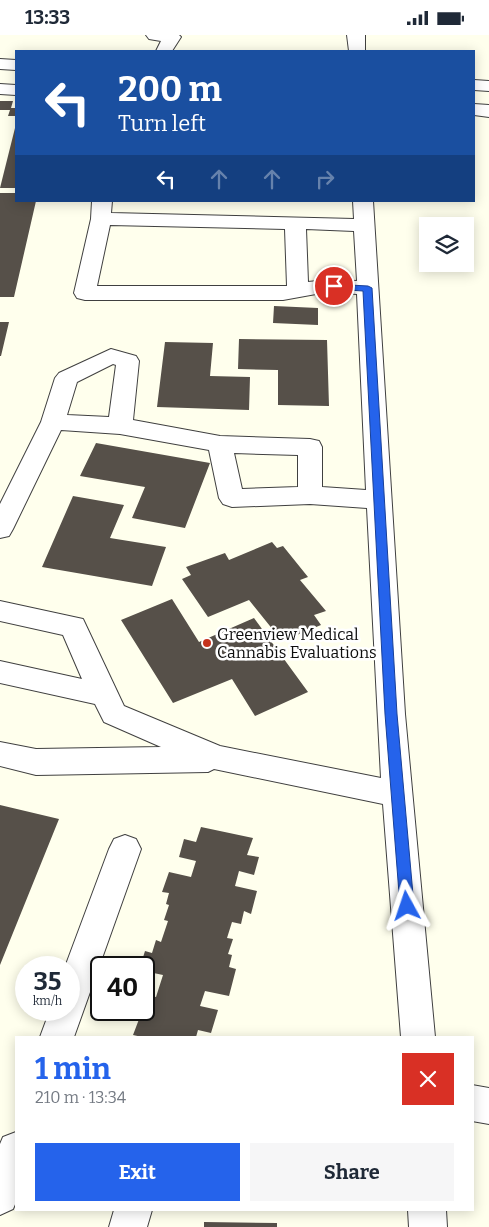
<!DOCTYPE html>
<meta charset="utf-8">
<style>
body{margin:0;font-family:Bitter,serif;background:#f6f6f7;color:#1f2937;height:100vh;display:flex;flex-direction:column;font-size:19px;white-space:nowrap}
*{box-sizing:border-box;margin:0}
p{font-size:16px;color:#747a83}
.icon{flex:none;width:28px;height:28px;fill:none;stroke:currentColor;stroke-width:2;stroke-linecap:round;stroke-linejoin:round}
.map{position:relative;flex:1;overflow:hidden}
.details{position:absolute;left:15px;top:1001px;width:459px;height:175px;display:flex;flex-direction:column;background:#fff;border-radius:0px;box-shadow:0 2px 12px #0003}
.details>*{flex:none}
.hud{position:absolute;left:15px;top:15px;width:460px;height:152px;border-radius:0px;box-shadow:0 2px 12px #0003;background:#1a4fa0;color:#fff;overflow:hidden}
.buttons{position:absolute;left:419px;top:182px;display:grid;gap:10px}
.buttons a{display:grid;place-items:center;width:55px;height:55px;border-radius:0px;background:#fff;box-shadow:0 2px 12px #0003;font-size:25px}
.speed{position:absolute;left:15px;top:921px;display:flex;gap:10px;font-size:25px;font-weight:700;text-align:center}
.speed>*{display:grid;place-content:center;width:65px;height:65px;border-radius:50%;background:#fff;box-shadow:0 2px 12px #0003;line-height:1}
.speed small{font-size:12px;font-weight:400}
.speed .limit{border:2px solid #111;border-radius:8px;background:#fff;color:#111}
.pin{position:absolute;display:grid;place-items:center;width:42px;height:42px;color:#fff;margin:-21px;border:2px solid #fff;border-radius:50%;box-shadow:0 1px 5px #0007}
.me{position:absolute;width:55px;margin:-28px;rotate:355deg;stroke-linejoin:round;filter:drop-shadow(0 0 4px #0008)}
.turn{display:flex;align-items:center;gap:18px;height:105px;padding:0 20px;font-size:22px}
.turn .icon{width:65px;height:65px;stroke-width:2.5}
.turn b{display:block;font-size:35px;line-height:42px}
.lanes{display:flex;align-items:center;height:48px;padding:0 20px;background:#0003;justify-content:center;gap:25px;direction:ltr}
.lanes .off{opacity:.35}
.round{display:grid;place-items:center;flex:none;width:52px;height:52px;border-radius:0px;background:#f6f6f7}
.headline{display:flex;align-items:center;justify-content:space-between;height:85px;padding:0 20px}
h1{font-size:30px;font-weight:700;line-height:38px;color:#2563eb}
.primary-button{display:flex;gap:10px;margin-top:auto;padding:10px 20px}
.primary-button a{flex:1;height:58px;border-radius:0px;background:#2563eb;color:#fff;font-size:20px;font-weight:700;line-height:58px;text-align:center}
.primary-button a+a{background:#f6f6f7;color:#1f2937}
.status{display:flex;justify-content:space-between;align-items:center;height:35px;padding:0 25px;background:#fff;direction:ltr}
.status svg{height:14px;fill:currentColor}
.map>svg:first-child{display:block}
.building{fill:#565049}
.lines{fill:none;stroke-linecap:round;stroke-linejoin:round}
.minor-casing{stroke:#404040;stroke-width:2}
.minor{fill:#fff;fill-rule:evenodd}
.route{fill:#2563eb;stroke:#184099}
.poi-dot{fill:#c5331d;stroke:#fff;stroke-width:2}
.labels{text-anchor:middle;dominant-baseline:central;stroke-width:5;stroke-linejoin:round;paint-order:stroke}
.poi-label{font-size:16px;fill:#0d0d0d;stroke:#fff;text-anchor:start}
</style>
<div class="status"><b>13:33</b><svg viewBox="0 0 49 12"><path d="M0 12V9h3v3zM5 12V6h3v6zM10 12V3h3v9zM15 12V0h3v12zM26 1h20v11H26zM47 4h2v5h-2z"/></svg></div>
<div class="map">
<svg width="489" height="1192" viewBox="0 0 489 1192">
<rect width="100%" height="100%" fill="#ffffed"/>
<path class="building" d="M0 66H13L11 73H16V81H8L10 75H0Z
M16 89V153H0Z
M0 158H16V166H36L14 262H0Z
M274 271 318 273V290L273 288Z
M0 287H9L1 321H0Z
M239 304 327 305 329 371 278 370V335L238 334Z
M165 307 213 308 210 341 250 342 249 375 157 372Z
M96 408 210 428 185 493 132 483 145 452 80 441Z
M73 461 124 470 110 503 166 512 152 551 42 532Z
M272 507 277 513 283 511 308 542 300 545 326 576 314 580 321 590 282 606 249 565 208 582 182 544 191 540 186 532 225 518 229 525Z
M172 564 199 607 254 583 308 657 255 681 232 644 173 668 121 585Z
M0 770 59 784 0 930Z
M201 792 253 803 247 820 259 822 254 840 239 836 235 851 257 856 251 879 244 876 241 889 232 887 227 903 233 904 228 919 232 920 229 932 236 934 229 961 205 956 200 971 218 975 211 998 198 995 196 1002H142L133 1000 141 979 129 975H144V959L156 962 163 940 144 936V932H140L145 916 152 918 156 905 161 907 168 886 164 885 169 870 166 869 169 858 162 857 169 837 191 842 196 826 179 822 184 804 196 807Z
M204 1187 277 1188V1192H204Z"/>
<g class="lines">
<defs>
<path id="minor" d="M146 0H179L181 2 172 16H156L161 6 149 4Z
M347 0H365V16H349Z
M0 24 16 25V35L0 34Z
M474 45 489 46V56L474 55Z
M0 49 16 50V60L0 59Z
M474 69 489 70V82L474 80Z
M92 166H112L111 178 354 184 353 166H373L405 679 435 1002H401L383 769 214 734 208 737 36 740 0 731V707L36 714 161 712 104 687 95 669 0 648V626L82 644 63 600 0 586V566L83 584 124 671 220 711 381 743 367 473 310 469 232 472 223 469 219 463 209 415 120 399 61 395 13 494 9 501 0 503V469L41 387 55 343 59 338 111 314 136 321 139 326 133 385 220 401 310 404 319 406 322 412V452L366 455 357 259 327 257 283 265H85L77 263 74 258 91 184ZM110 190 285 194 287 251H97ZM306 194 354 196 357 246 327 245 308 247ZM113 329 116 330 109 382 67 380 77 347ZM234 418 298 420V452L242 454Z
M125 800 136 804 141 814 74 1002H40L50 975H69V932H65L109 814 114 804Z
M472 1050 489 1053V1089L472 1086Z
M16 1097V1167L13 1174 0 1180V1109L3 1102Z
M114 1175H152L147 1192H109Z
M408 1175H446L447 1192H409Z"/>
</defs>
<use href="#minor" class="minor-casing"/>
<use href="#minor" class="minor"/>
</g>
<path class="route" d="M331 249 368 251 372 253 397 679 414 871 412 876 407 877 402 876 400 871 385 679 363 256 334 254 330 251Z"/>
<circle class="poi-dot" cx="207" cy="608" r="5"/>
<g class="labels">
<g class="poi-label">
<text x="217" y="599">Greenview Medical<tspan x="217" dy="18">Cannabis Evaluations</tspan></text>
</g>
</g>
</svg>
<div class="buttons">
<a><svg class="icon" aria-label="layers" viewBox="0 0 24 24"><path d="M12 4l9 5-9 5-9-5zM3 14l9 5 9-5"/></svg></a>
</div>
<div class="speed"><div>35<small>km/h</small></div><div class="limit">40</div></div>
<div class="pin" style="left:334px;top:251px;background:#d93025"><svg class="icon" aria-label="arrive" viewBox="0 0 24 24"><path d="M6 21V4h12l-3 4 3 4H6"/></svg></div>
<svg class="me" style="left:407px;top:871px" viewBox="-20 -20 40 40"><path d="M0-17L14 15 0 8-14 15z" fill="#2563eb" stroke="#fff" stroke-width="4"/></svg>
<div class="hud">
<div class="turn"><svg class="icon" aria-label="left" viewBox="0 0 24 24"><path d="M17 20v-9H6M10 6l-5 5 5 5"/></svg><div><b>200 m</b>Turn left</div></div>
<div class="lanes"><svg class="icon" aria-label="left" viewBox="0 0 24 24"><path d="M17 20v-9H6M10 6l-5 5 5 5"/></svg><svg class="icon off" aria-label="ahead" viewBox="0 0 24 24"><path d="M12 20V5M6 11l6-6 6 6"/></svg><svg class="icon off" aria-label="ahead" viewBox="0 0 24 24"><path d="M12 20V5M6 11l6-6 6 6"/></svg><svg class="icon off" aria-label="right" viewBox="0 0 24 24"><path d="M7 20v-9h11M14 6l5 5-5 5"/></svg></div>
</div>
<section class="details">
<div class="headline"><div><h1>1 min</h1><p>210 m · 13:34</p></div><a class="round" style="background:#d93025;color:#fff"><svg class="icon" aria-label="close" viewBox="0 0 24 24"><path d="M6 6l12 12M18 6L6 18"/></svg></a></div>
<div class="primary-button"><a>Exit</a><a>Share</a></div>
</section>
</div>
